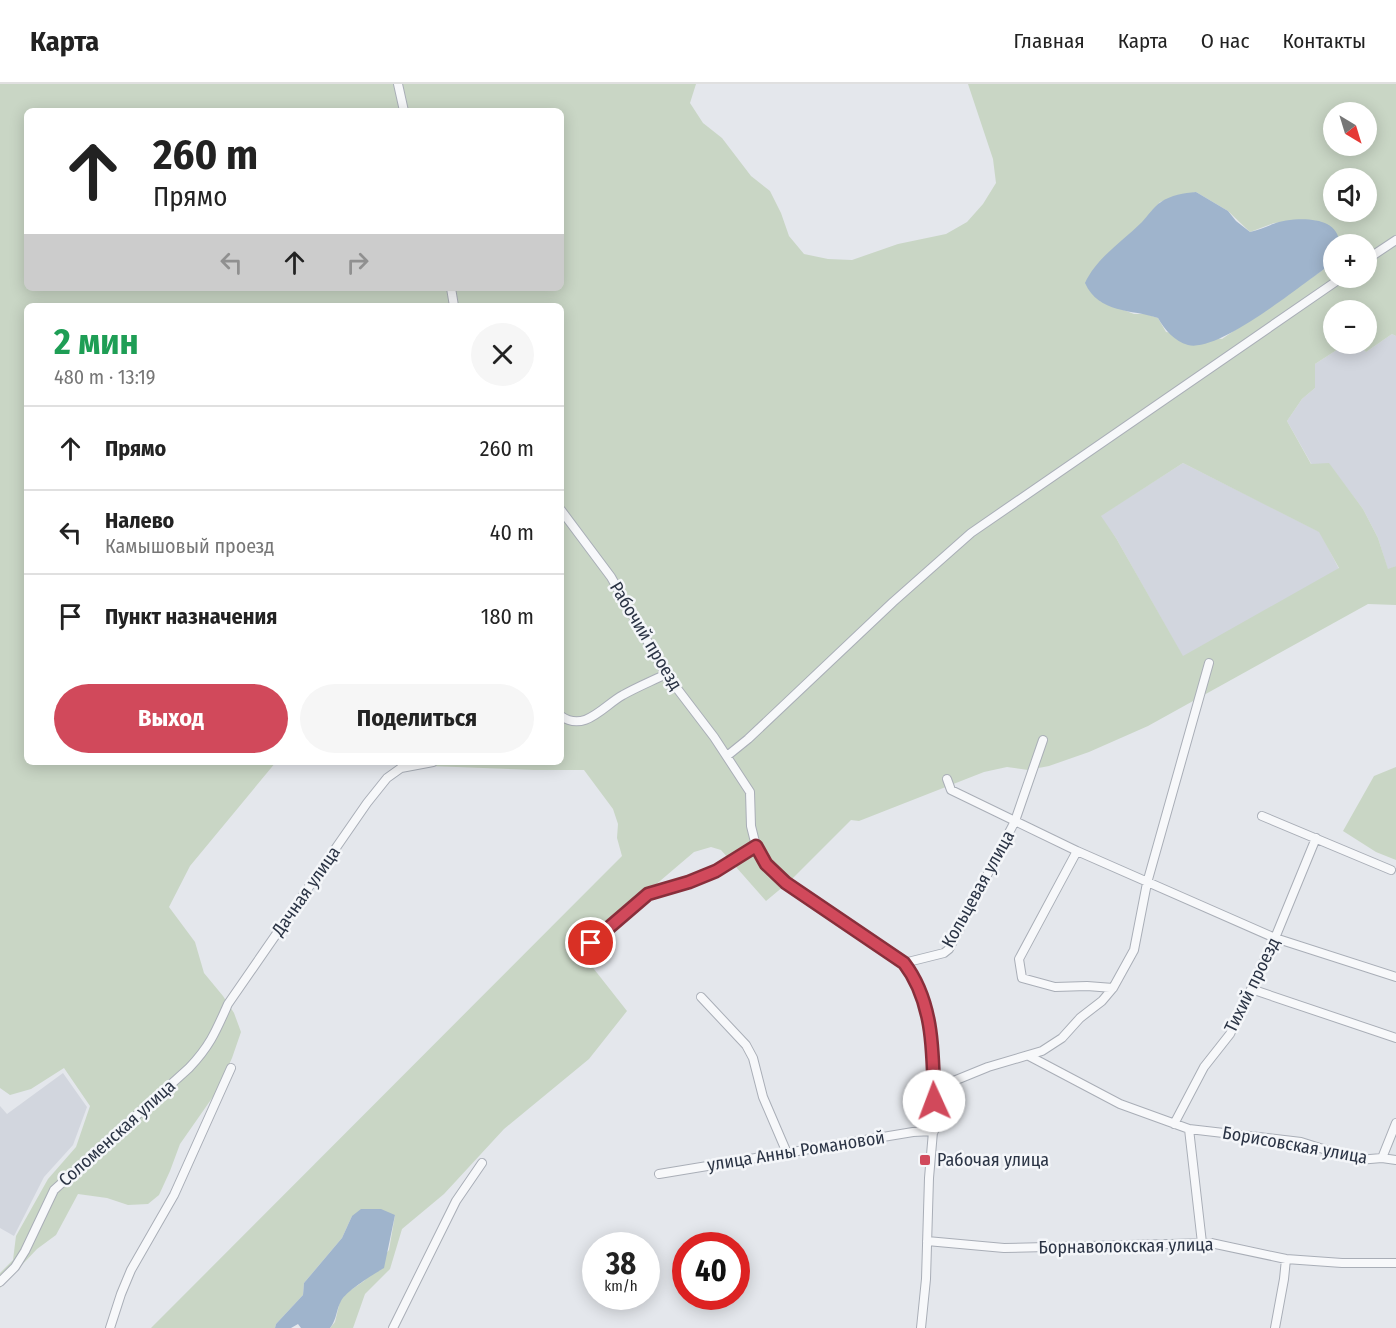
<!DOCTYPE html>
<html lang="ru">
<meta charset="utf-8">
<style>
body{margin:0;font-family:"Fira Sans Condensed",sans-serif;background:#f6f6f6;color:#222;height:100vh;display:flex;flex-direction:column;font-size:22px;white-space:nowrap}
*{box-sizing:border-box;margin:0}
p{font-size:20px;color:#767676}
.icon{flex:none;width:33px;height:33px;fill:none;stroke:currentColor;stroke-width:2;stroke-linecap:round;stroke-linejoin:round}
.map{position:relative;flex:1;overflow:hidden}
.drawer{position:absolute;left:24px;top:219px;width:540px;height:462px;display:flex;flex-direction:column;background:#fff;border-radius:9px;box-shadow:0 3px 15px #0003}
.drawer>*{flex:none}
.hud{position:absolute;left:24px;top:24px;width:540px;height:183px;border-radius:9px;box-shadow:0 3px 15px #0003;background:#fff;color:#222;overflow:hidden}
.needle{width:39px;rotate:142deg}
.tools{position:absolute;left:1323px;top:18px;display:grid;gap:12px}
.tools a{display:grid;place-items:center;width:54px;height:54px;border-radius:50%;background:#fff;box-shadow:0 3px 15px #0003;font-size:30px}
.speed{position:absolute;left:582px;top:1148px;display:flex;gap:12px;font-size:30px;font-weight:700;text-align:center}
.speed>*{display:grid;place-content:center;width:78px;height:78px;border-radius:50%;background:#fff;box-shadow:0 3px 15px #0003;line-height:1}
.speed small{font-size:15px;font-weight:400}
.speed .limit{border:9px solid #d22;background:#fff;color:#111}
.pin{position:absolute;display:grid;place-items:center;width:51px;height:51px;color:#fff;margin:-26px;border:3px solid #fff;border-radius:50%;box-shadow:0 2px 6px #0007}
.me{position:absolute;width:66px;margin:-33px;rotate:358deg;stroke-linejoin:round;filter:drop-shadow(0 0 4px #0008)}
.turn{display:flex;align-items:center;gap:21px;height:126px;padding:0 30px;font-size:27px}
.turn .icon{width:78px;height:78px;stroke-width:2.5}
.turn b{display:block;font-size:42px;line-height:51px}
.lanes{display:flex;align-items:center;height:57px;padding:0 30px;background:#0003;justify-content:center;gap:30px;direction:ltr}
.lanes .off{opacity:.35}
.round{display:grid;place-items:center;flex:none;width:63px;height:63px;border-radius:32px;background:#f6f6f6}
.head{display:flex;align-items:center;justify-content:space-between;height:102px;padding:0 30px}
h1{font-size:36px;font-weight:700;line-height:45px;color:#1e9e55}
.button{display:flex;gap:12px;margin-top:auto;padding:12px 30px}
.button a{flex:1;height:69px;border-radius:36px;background:#d1495b;color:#fff;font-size:24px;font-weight:700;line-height:69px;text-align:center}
.button a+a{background:#f6f6f6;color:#222}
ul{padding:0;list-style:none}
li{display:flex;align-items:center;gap:18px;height:84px;padding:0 30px;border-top:2px solid #e0e0e0}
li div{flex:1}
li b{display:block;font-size:22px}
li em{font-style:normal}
header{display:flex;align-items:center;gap:36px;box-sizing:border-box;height:84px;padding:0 30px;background:#fff;border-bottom:2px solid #e0e0e0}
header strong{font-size:28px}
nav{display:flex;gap:33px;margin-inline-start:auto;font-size:21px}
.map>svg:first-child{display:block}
.built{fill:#d2d6de}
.green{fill:#c9d6c5;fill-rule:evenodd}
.water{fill:#9fb4cc}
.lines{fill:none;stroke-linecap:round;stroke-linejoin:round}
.minor-casing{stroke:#a9aeb7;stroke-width:10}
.minor{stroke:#f7f8fa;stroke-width:8}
.route-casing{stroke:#882f3b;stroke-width:15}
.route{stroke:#d1495b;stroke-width:10}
.poi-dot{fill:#d1495b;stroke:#f4f6f9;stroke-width:2}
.labels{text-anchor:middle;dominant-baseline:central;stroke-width:5;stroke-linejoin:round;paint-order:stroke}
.street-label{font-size:18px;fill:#2b3445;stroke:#f4f6f9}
.poi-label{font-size:18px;fill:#2b3445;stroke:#f4f6f9;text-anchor:start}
</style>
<header>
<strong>Карта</strong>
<nav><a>Главная</a><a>Карта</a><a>О нас</a><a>Контакты</a></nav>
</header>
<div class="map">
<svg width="1396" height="1244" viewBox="0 0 1396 1244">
<rect width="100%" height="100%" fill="#e4e7ec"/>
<path class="built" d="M1392 250 1396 252V482L1388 486 1378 454 1363 425 1329 380 1312 381 1287 337 1302 315 1315 304V280L1346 260 1359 262 1366 268Z
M1183 379 1320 448 1339 485 1183 573 1116 454 1100 432Z
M63 989 87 1023 73 1061 44 1093 14 1152 0 1144V1022L7 1030Z"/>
<path class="green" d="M0 0H696L690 19 703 39 722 54 751 92 770 107 781 129 789 152 804 170 828 175 852 176 898 160 946 150 967 138 983 120 996 99 993 75 968 0H1396V252L1392 250 1366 268 1359 262 1352 260H1366V226H1334V260H1346L1315 280V304L1302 315 1287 337 1311 380 1329 379 1363 425 1378 454 1388 485 1396 482V521L1368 520 1148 642 1089 668 1049 682 1028 686 1007 683 984 688 859 737 851 736 790 797 766 817 721 766 711 763 694 768 579 866 627 927 589 975 504 1045 444 1110 402 1145 390 1185 365 1210 353 1244H330L335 1238 340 1217 345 1210 364 1197 389 1166 395 1131 352 1132 342 1154 304 1199 303 1211 276 1240 275 1244H151L622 772 617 754 618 740 613 725 584 686H534L429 682 420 678H561V222H27V678H276L190 782 169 823 195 858 204 889 223 912 234 929 241 948 232 974 217 1007 180 1060 170 1087 159 1111 148 1120 128 1121 107 1114 78 1110 56 1151 37 1165 0 1204V1189L13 1176 16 1152 48 1095 76 1063 90 1022 64 984 31 1005 10 1011 0 1004ZM27 27H561V204H27ZM1334 28H1366V62H1334ZM1334 94H1366V128H1334ZM1196 108 1228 127 1250 148 1274 139 1311 136 1339 155V160H1366V194H1334L1333 179 1222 255 1166 248 1158 234 1146 230H1134L1100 217 1144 137 1160 118ZM1183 379 1319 448 1339 484 1183 572 1116 454 1101 432Z
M1396 683V776L1376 768 1343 747 1374 692Z"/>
<path class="water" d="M1196 108 1228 127 1236 137 1250 148C1258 146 1265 143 1273 140 1292 133 1340 130 1339 160H1334L1333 179C1304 198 1220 269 1188 261 1174 257 1165 246 1158 234 1132 225 1099 230 1085 199 1097 173 1122 158 1142 138 1148 132 1153 123 1161 118 1171 111 1184 109 1196 108Z
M361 1125H381L395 1131 384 1184C374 1190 346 1207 341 1217 336 1226 337 1235 330 1244H301L298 1240 291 1244H275L276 1240 303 1211 304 1199 342 1154 352 1132Z"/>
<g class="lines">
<defs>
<path id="minor" d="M398 0 404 27
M1366 176 1396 156
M451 204 454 222
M561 426 611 493 666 590 714 653 750 708 751 742 756 762 766 780 786 799 904 879 920 904 931 953 934 1036 929 1094 926 1195 921 1244
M561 632C585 649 604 621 623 611 637 603 652 597 666 590
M727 672 748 655 893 518 971 449 1341 194
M947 695 951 706 1015 737 1043 656
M1262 732 1391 786
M1077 767 1275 854 1396 893
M591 859 648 810 689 798 716 787 756 762
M904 879 944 869 949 865 1015 737 1077 767 1019 875 1022 894 1055 903 1087 902 1113 904
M1251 905 1396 954
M701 913 746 961 753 974 763 1013 787 1069
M1029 972 1120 1020 1189 1045 1301 1058 1358 1076 1382 1074 1396 1076
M934 1005 988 983 1042 967 1062 954 1080 934 1102 917 1113 904 1134 866 1147 799 1209 579
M1174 1040 1204 983 1230 950 1275 854 1316 754
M1189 1045 1202 1159
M1382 1074 1396 1039
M659 1090 913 1048 934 1047
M927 1157 1004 1164 1211 1159 1286 1175 1342 1179H1396
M0 1198 15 1183 25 1167 54 1106 189 984C210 962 216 947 228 920L367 719 387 694 401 684 433 678
M110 1244 121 1210 131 1186 174 1111 231 984
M393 1244 456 1117 482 1079
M1275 1244 1284 1195 1286 1175"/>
</defs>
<use href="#minor" class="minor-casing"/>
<use href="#minor" class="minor"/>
</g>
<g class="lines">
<defs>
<path id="route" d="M591 859 648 810 689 798 716 787 756 762 766 780 786 799 904 879C934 918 933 970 934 1017"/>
</defs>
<use href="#route" class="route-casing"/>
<use href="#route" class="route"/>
</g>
<rect class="poi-dot" x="919" y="1070" width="12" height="12" rx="3"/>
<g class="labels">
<g class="street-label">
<text transform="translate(646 552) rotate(59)">Рабочий проезд</text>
<text transform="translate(978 805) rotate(-61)">Кольцевая улица</text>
<text transform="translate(306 807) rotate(-55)">Дачная улица</text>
<text transform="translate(1252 901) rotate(-64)">Тихий проезд</text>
<text transform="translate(117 1049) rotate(-42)">Соломенская улица</text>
<text transform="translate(1295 1061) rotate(10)">Борисовская улица</text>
<text transform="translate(796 1067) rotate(-9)">улица Анны Романовой</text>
<text transform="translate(1126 1162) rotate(-1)">Борнаволокская улица</text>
</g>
<g class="poi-label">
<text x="937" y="1076">Рабочая улица</text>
</g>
</g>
</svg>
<div class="tools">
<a><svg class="needle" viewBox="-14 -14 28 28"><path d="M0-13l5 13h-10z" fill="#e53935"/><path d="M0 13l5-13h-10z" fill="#767676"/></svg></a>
<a><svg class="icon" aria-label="sound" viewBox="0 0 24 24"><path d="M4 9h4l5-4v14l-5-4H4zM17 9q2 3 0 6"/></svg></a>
<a>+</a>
<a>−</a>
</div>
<div class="speed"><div>38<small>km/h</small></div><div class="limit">40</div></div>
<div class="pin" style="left:591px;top:859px;background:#d93025"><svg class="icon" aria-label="arrive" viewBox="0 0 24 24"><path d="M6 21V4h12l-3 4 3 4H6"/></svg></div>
<svg class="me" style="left:934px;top:1017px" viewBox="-20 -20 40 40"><circle r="19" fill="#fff"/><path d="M0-13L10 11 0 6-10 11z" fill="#d1495b"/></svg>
<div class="hud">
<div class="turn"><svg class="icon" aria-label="ahead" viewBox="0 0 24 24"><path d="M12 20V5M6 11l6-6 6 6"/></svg><div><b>260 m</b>Прямо</div></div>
<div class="lanes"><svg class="icon off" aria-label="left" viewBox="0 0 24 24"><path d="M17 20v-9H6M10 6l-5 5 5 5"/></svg><svg class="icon" aria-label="ahead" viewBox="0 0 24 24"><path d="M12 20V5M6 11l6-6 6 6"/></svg><svg class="icon off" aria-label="right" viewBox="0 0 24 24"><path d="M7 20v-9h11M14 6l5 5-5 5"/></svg></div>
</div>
<section class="drawer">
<div class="head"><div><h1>2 мин</h1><p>480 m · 13:19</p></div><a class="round"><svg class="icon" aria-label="close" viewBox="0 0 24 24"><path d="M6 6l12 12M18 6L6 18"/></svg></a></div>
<ul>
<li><svg class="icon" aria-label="ahead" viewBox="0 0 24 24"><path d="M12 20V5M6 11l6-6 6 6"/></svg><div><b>Прямо</b></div><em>260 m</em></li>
<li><svg class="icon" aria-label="left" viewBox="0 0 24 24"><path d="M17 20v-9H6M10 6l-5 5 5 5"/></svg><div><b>Налево</b><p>Камышовый проезд</p></div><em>40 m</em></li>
<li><svg class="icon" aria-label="arrive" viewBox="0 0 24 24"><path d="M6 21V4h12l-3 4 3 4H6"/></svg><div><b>Пункт назначения</b></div><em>180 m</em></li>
</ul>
<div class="button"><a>Выход</a><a>Поделиться</a></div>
</section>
</div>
